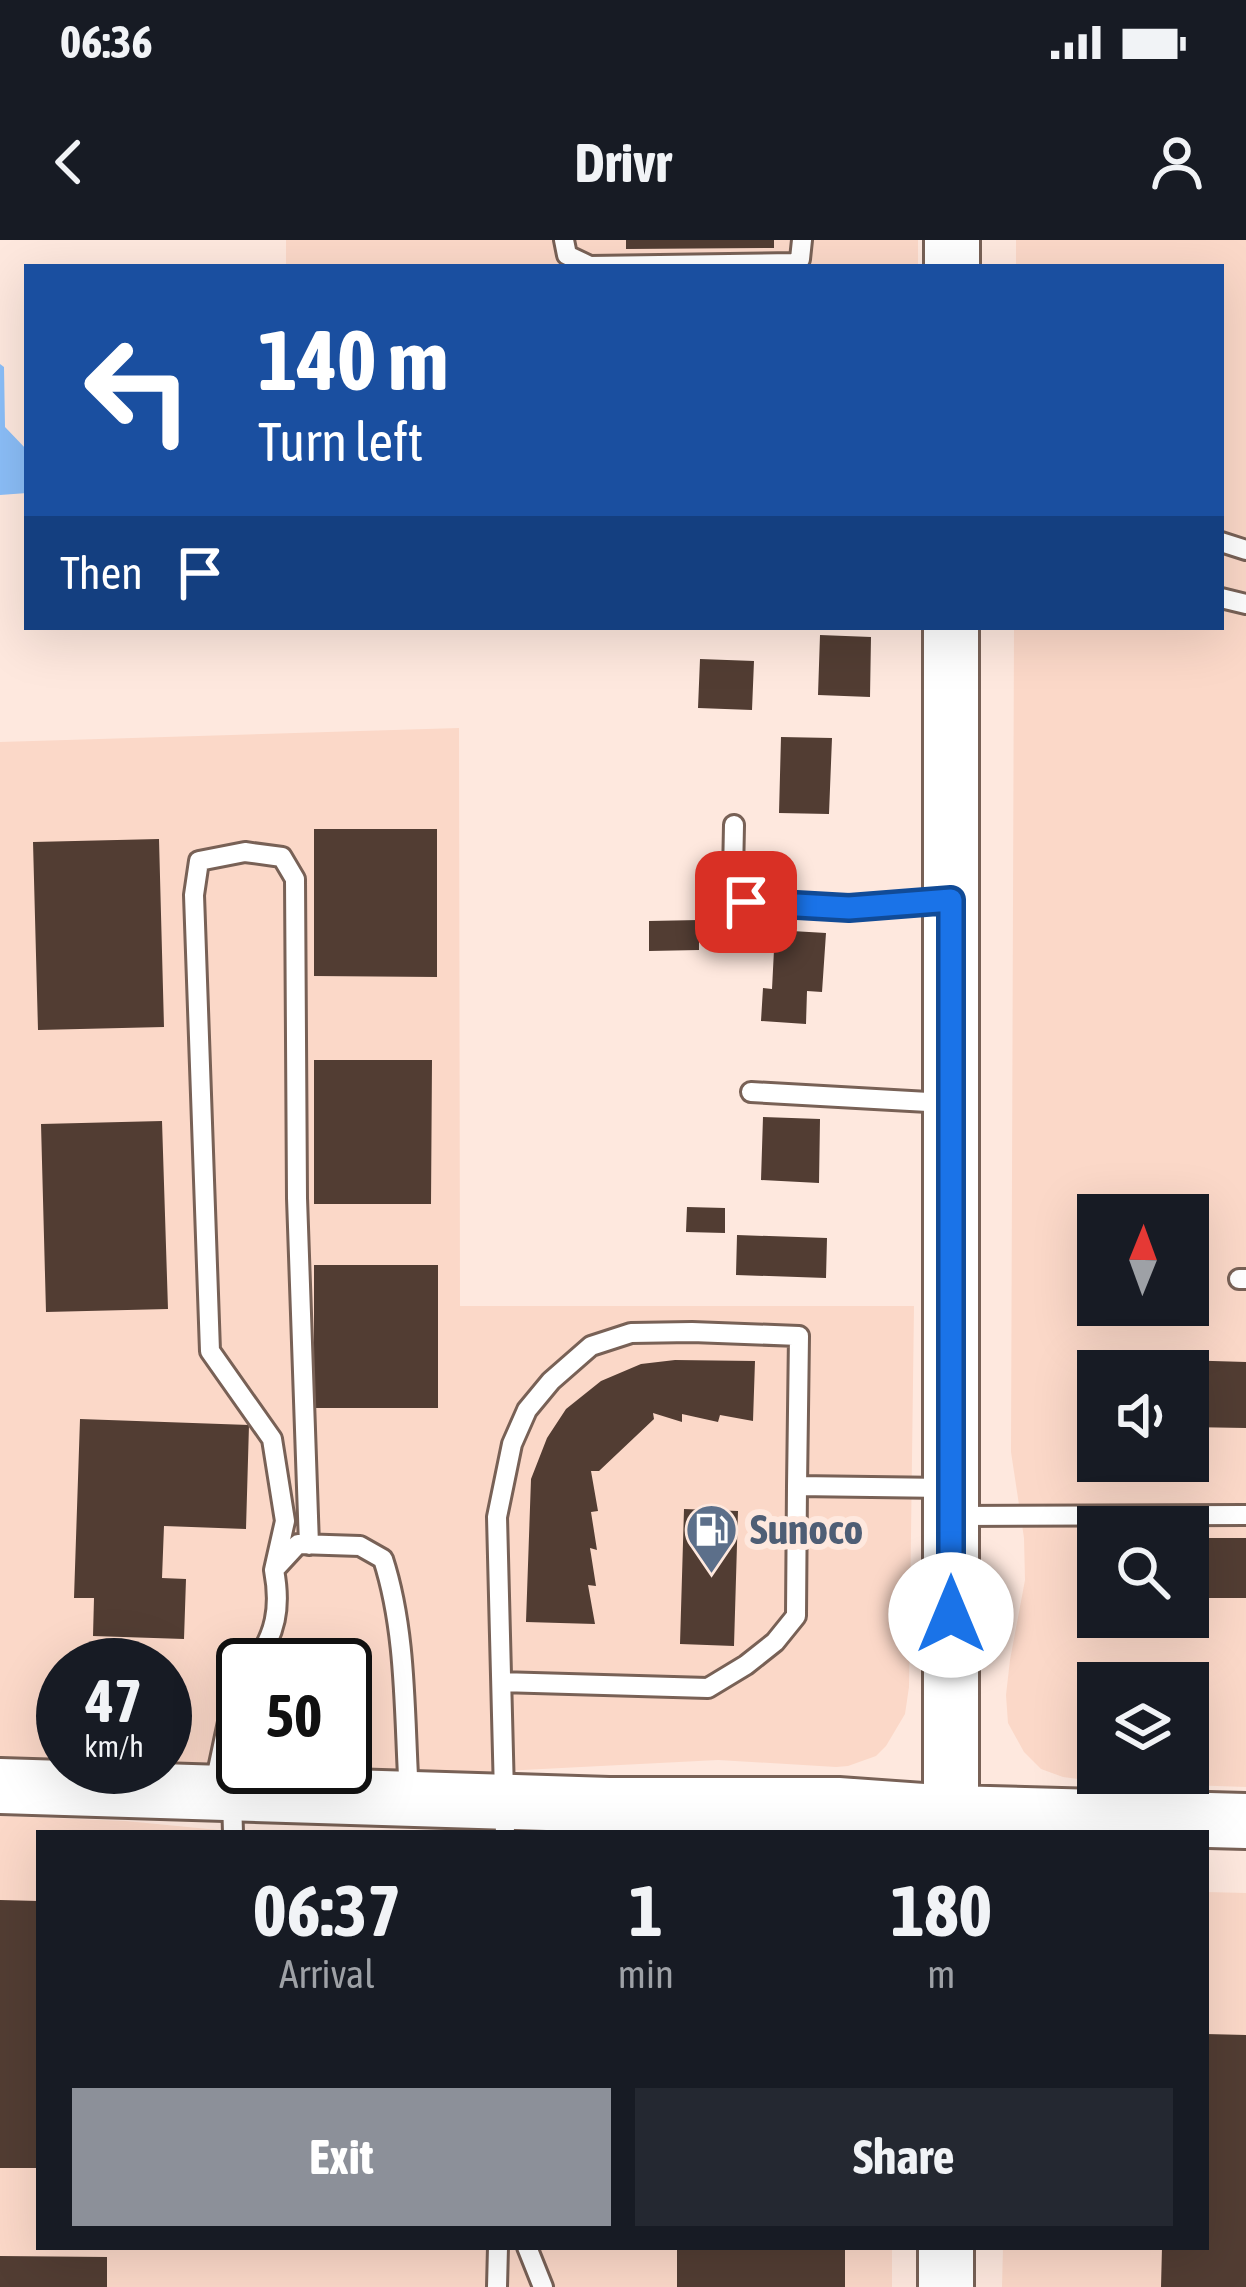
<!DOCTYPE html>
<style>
body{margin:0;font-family:"Asap Condensed",sans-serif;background:#242831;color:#f1f3f6;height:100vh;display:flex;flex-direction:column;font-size:45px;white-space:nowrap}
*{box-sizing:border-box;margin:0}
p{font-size:39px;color:#9ea1a6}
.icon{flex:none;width:66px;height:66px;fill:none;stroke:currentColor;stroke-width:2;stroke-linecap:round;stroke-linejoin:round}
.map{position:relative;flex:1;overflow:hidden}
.side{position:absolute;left:36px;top:1590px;width:1173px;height:420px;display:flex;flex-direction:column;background:#171b24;border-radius:0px;box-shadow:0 12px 48px #0002}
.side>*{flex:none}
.guide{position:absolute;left:24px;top:24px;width:1200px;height:366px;border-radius:0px;box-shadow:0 12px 48px #0002;background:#1a4fa0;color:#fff;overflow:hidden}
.needle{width:78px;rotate:1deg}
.controls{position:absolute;left:1077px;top:954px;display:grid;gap:24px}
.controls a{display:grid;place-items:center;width:132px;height:132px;border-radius:0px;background:#171b24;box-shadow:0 12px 48px #0002;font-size:60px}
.speed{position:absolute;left:36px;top:1398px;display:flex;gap:24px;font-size:60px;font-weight:700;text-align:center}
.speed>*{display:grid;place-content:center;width:156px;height:156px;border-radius:50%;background:#171b24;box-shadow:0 12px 48px #0002;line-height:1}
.speed small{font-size:30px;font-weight:400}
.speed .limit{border:6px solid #111;border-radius:18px;background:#fff;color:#111}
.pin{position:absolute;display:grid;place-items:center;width:102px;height:102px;color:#fff;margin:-51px;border-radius:24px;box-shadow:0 6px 18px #0006}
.me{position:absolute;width:132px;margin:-66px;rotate:0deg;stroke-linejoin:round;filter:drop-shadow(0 0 9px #0008)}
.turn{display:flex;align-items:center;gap:42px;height:252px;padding:0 36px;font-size:54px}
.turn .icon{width:156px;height:156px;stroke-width:2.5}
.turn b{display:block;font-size:84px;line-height:102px}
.then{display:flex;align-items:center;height:114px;padding:0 36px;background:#0003;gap:24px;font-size:45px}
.eta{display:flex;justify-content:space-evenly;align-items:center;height:204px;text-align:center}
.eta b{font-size:72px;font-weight:700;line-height:84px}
.action{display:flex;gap:24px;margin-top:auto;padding:24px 36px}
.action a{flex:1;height:138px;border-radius:0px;background:#8c9099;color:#fff;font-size:48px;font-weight:700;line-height:138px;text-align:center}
.action a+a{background:#242831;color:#f1f3f6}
.status{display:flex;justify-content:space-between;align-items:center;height:84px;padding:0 60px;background:#171b24;direction:ltr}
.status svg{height:33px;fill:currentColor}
header{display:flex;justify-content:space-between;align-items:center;height:156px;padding:0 36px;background:#171b24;font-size:54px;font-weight:700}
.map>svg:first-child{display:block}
.built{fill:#fbd8c8;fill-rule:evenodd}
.water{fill:#8bbef8}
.building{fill:#523d33}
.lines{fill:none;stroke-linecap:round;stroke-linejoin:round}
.lane-casing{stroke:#786156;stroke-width:24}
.secondary-casing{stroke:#786156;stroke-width:60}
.lane{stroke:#fff;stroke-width:18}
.secondary{stroke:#fff;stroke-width:54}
.route-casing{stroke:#114b97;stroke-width:30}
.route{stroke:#1a73e8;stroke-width:21}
.labels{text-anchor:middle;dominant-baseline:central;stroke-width:12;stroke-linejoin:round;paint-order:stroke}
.service-label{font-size:42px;font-weight:bold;fill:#4e5e75;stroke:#fee8de;text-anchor:start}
</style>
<div class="status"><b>06:36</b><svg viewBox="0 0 49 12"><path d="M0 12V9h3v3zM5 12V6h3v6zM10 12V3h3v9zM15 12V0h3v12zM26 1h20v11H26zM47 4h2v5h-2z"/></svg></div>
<header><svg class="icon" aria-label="back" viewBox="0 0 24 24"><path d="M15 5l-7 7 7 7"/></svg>Drivr<svg class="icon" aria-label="person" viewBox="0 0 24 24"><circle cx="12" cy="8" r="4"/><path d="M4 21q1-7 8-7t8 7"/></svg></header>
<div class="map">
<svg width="1246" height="2047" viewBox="0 0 1246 2047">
<rect width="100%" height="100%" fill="#fee8de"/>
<path class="built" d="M286 0H918V27H286Z
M1016 0H1246V1547L1101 1542 1063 1537 1041 1529 1024 1512 1008 1483 1006 1455 1010 1420 1025 1340 1024 1298 1011 1212 1014 387H1221V27H1016ZM1098 975H1188V1065H1098ZM1098 1131H1188V1221H1098ZM1098 1287H1188V1377H1098ZM1098 1443H1188V1533H1098Z
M459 488 460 1066H914L909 1447 905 1474 886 1506 876 1516 848 1526 836 1527 718 1520 465 1533 85 1530 0 1526V502ZM63 1425H165V1527H63ZM243 1425H345V1527H243Z
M0 1576 126 1581 249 1593H39V2007H892V2047H0Z
M1206 1652 1246 1653V2047H1002L1003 2007H1206Z"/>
<path class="water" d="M0 124 4 127 5 187 27 210V253L0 255Z"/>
<path class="building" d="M626 0H774V8L626 9Z
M820 395 871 397 870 457 818 455Z
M700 419 754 421 752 470 698 468Z
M781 497 832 498 829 574 779 573Z
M314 589H437V737L314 736Z
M159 599 164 787 38 790 33 602Z
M699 680V710L649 711V681Z
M775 690 826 693 822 752 807 751 806 784 761 781 763 748 772 749Z
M314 820H432L431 964H314Z
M763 877 820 879 819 943 761 940Z
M162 881 168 1069 46 1072 41 884Z
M687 967 725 968V993L686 992Z
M737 995 827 998 826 1038 736 1035Z
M314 1025H438V1168H314Z
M1146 1119 1246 1122V1188L1188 1187V1131H1145Z
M675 1120 755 1121 753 1181 720 1175 718 1182 682 1174V1182L653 1173 654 1179 599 1231H591L598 1271 591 1272 597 1310 590 1308 596 1346 588 1345 595 1384 526 1382 531 1239 547 1198 566 1169 601 1141 641 1124Z
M80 1179 249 1185 246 1289 164 1286 162 1338 186 1339 184 1399 93 1396 94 1358H74Z
M684 1269 738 1271 734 1406 680 1404Z
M1188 1298H1246V1358H1188Z
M0 1660 39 1661V1928H0Z
M1206 1794 1246 1795V2047H1161L1162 2007H1206Z
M677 2007H845V2047H677Z
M0 2016 107 2017V2047H0Z"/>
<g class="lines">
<defs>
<path id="lane" d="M564 0 567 15 590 26 794 23 800 19 802 0
M1221 302 1246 310
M1221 358 1246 364
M734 585 733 635 746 662 849 668 946 660
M751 852 946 863
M1239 1039H1246
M955 1276 1246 1275
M274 1330 285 1281 272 1199 210 1111 194 655 199 621 245 612 282 617 295 639 297 958 309 1305
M253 1425C276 1395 281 1367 274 1330L298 1304 360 1306 383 1319C407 1393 404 1477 409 1554
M503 1442 708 1448 746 1425 775 1402 796 1376 797 1246 946 1248
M214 1548 235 1449 243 1439
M232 1558 233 1593
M505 1593 497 1277 512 1204 527 1170 551 1141 591 1106 631 1093 692 1092 799 1096 797 1246
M527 2007 543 2047
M497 2047 498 2007"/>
<path id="secondary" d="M952 27V0
M0 1546 609 1565H838L951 1573 1246 1581
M951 1593V387
M946 2047V2007"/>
</defs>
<use href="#lane" class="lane-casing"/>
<use href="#secondary" class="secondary-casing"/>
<use href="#lane" class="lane"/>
<use href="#secondary" class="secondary"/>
</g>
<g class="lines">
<defs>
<path id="route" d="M746 662 849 668 951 660V1375"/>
</defs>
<use href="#route" class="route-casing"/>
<use href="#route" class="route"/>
</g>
<defs>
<symbol id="fuel-pin" viewBox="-11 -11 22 30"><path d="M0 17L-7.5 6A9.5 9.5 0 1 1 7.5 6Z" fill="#5c6f8a" stroke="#fee8de"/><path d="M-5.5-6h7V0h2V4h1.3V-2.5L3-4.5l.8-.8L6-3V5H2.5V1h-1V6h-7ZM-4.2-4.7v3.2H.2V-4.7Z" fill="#fff"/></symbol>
</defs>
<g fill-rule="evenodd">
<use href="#fuel-pin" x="682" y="1260" width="59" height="81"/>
</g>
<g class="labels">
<g class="service-label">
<text x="750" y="1289">Sunoco</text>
</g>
</g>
</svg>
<div class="controls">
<a><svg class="needle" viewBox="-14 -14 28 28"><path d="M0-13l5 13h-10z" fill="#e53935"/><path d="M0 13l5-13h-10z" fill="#9ea1a6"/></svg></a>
<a><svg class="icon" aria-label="sound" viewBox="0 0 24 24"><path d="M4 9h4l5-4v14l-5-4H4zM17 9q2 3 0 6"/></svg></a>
<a><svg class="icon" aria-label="search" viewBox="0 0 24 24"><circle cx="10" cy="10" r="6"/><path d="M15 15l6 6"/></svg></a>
<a><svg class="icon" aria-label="layers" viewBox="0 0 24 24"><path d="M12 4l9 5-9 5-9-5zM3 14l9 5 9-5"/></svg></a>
</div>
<div class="speed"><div>47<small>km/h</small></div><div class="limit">50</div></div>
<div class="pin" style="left:746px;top:662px;background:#d93025"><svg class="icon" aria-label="arrive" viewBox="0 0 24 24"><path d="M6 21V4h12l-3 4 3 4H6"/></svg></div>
<svg class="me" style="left:951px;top:1375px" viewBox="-20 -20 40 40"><circle r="19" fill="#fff"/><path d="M0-13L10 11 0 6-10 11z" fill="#1a73e8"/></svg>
<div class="guide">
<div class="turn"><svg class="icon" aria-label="left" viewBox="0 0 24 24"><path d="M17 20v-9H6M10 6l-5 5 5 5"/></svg><div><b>140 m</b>Turn left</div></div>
<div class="then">Then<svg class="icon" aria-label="arrive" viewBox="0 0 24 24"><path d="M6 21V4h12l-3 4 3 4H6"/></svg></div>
</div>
<section class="side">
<div class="eta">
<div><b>06:37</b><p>Arrival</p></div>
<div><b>1</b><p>min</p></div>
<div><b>180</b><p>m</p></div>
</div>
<div class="action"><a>Exit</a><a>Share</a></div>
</section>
</div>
